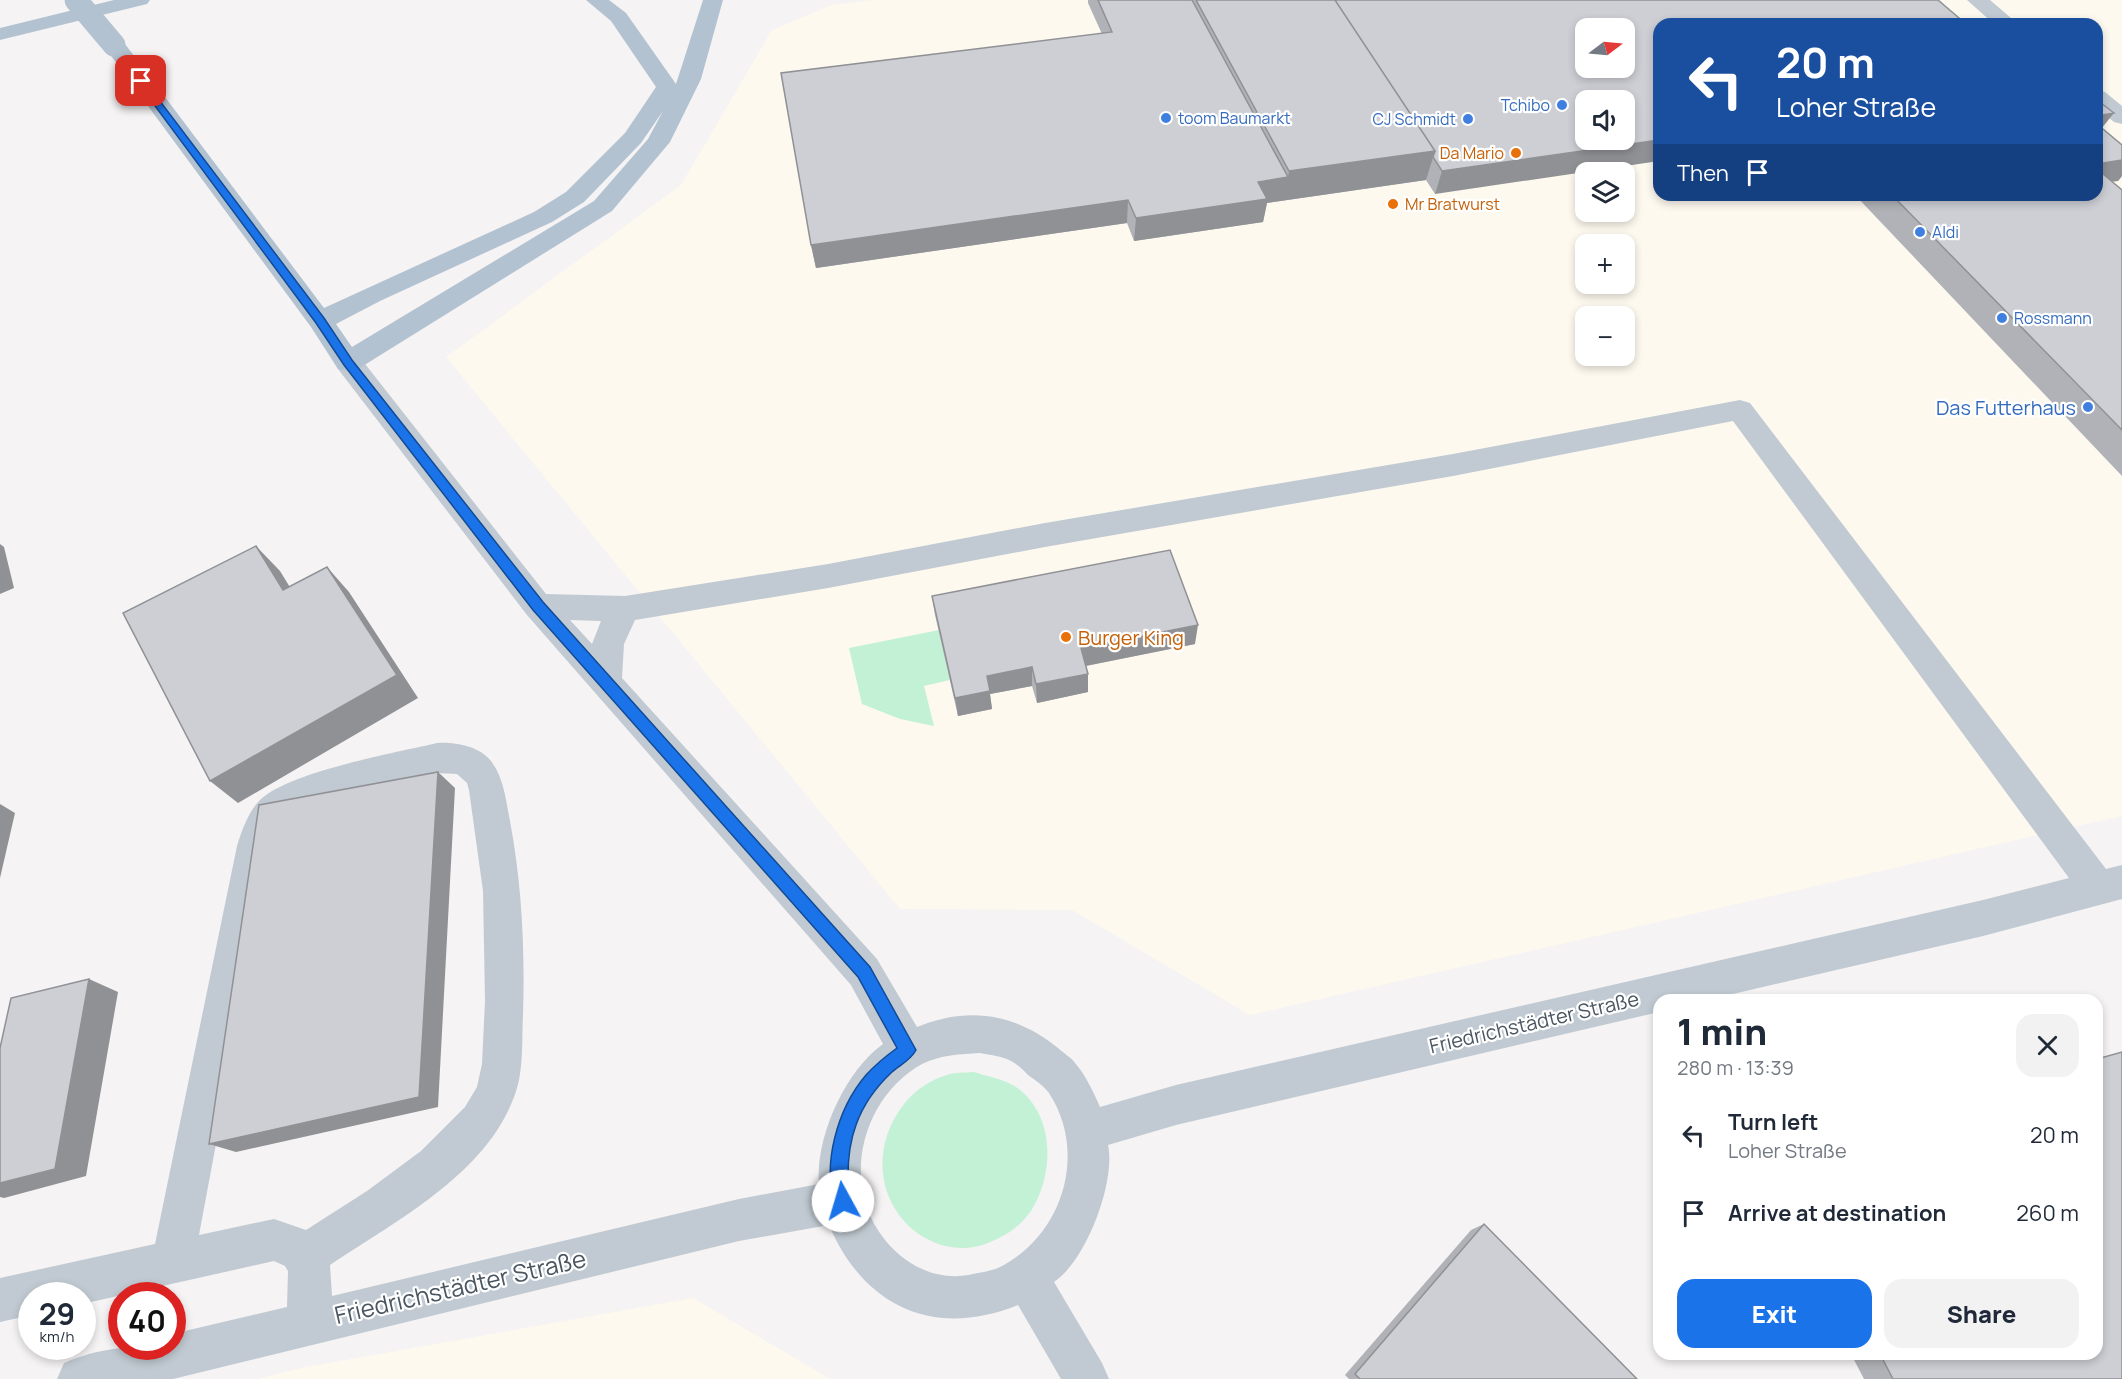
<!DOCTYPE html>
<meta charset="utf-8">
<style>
body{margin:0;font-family:Manrope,sans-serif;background:#f2f2f3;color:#1f2937;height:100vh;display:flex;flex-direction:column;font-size:22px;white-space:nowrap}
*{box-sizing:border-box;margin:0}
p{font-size:20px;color:#747a83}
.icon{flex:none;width:33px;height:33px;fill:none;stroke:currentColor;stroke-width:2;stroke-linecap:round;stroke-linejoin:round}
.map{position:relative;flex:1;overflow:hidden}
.sheet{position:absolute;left:1653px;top:994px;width:450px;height:366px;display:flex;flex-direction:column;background:#fff;border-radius:18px;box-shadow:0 3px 9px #0003}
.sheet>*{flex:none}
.banner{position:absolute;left:1653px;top:18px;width:450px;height:183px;border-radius:18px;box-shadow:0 3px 9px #0003;background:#1a4fa0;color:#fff;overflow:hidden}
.needle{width:39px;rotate:74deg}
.tools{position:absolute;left:1575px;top:18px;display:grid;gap:12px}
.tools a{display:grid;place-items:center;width:60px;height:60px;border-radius:12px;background:#fff;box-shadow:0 3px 9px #0003;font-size:30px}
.speed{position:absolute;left:18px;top:1282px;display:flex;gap:12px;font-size:30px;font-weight:700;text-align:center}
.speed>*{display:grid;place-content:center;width:78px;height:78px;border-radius:50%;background:#fff;box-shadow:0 3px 9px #0003;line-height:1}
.speed small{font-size:15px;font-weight:400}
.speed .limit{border:9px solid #d22;background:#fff;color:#111}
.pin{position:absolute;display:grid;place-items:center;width:51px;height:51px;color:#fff;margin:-26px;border-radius:12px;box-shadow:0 3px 9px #0006}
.me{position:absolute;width:66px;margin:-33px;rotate:354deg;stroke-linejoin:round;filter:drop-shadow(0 0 4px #0008)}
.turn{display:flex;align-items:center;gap:21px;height:126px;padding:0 24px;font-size:27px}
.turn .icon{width:78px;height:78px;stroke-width:2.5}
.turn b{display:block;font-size:42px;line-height:51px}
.then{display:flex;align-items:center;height:57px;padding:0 24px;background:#0003;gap:12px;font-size:22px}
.round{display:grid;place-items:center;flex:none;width:63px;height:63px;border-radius:18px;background:#f2f2f3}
.headline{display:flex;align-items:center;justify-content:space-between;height:102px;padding:0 24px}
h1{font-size:36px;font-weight:800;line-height:45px}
.action{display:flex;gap:12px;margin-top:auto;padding:12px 24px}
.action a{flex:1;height:69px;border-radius:18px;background:#1a73e8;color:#fff;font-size:24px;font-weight:800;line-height:69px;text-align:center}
.action a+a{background:#f2f2f3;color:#1f2937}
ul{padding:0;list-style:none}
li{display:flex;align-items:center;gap:18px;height:78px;padding:0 24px}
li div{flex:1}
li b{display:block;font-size:22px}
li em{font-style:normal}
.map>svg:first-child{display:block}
.commercial{fill:#fdf9ef;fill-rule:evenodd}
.green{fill:#c3f1d5}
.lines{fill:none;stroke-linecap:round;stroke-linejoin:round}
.minor{fill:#c1cad2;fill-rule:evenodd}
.major{fill:#b3c2d1;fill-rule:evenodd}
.major-bridge{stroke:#b3c2d1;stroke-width:23}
.wall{fill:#b0b2b7}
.shaded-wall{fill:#909195}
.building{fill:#cdcfd5;stroke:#909195;stroke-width:1.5;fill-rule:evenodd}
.route{fill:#1a73e8;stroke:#114b97;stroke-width:1.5}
.shop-dot{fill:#3f7fe0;stroke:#fff;stroke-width:2}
.food-dot{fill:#e8710a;stroke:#fff;stroke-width:2}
.labels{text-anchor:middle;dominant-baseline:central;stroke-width:4.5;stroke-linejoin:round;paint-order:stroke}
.far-shop-label{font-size:16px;fill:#366cbe;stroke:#fff;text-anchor:start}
.far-food-label{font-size:16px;fill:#c56008;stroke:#fff;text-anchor:end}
.shop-label{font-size:20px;fill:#366cbe;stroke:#fff;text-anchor:end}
.food-label{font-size:20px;fill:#c56008;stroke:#fff;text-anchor:start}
.street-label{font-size:20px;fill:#4a5661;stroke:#fff}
.near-street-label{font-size:24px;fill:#4a5661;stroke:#fff}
</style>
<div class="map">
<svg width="2122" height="1379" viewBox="0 0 2122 1379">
<rect width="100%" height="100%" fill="#f5f3f3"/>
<path class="commercial" d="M872 0H2122V816L1250 1015 1072 910 900 909 446 357 681 185 772 30 832 5ZM1659 24H2097V195H1659ZM1586 28H1624V68H1586ZM1586 100H1624V140H1586ZM1586 172H1624V212H1586ZM1586 244H1624V284H1586ZM1586 316H1624V356H1586Z
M693 1298 830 1379H258L301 1368Z"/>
<path class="green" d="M939 630 950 680 924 686 934 726 900 719 862 704 849 648Z
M974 1072C986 1076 1002 1079 1013 1085 1053 1110 1055 1166 1035 1204 1025 1223 1009 1235 988 1243 940 1262 888 1224 883 1174 878 1132 906 1086 947 1075 955 1072 966 1073 974 1072Z"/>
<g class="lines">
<path class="minor" d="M1967 0H1990L2018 24H1994Z
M2097 90 2105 92 2122 106V124L2114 122 2097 108Z
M348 353 358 355 546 594 625 596 828 564 1045 523 1453 454 1740 400 1750 403 2106 869 2122 865V899L1983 936 1707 1000H1659V1012L1176 1125 1108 1145C1116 1182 1086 1261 1054 1282L1102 1363 1109 1379H1061L1018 1305C934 1339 864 1307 829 1225L739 1241 173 1379H57L64 1363C104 1346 130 1347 172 1347V1334L287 1307 288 1271 285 1266 274 1261 82 1304V1296H32V1315L0 1322V1278L155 1244 237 846C242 830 248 813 259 801 287 772 395 753 437 743 455 742 479 746 491 761 504 778 506 801 510 821 522 885 525 950 523 1015 522 1035 523 1055 520 1074 518 1088 513 1101 507 1113 474 1180 390 1225 330 1265L332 1296 739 1199 819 1184C815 1138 845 1071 883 1044L851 985 527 615 338 369 334 362 338 355ZM1733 421 2069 878 1983 900 1176 1085 1100 1107C1094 1093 1085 1074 1075 1063 1071 1057 1063 1053 1058 1048 1015 1013 968 1006 917 1027L877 959 622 678 624 644 635 620 828 588 1045 547 1453 476ZM570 620 601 621 592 644ZM437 773 457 774 467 783 469 790 483 891 485 1001 482 1064 477 1087 465 1107 421 1151 367 1191 306 1230 274 1219 199 1235 267 871C270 856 272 839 281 827 301 799 401 782 437 773ZM980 1053C990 1055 1002 1056 1011 1061 1017 1064 1023 1070 1028 1075 1035 1080 1044 1086 1049 1093 1088 1153 1063 1235 1000 1267 992 1271 982 1272 973 1274 939 1282 907 1267 885 1240 840 1185 861 1098 922 1064 940 1055 961 1054 980 1053Z"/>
<path class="major" d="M114 0H150L147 4 0 40V28Z
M586 0H609L626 13 676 84 703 0H723L701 79 670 142 612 211 358 369 348 371 338 369 311 327 103 45 106 40 114 39 122 40 324 308 534 212 566 192 625 133 656 87 611 21ZM663 111 648 139 594 201 352 347 336 324 380 301 552 222 584 202 641 143Z"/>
<path class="major-bridge" d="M76 0 114 45"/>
</g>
<path class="wall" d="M1088 0H1938L1435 194 1426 180 1267 203 1263 222 1134 241 1127 223 816 268 811 245 1102 34 1088 3Z
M2102 128 2122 145V176L2118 181H2112L2122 190V476L1855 195H2097Z
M932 596 1195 644 1086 666 1088 692 1037 703 1032 686 990 694 992 709 958 716 935 615Z
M1484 1224 1637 1379H1349L1345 1375 1471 1230Z
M1851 1354H2097L2122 1379H1864Z"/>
<path class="shaded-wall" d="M2114 113 2097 134V116Z
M1659 140V161L1435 194 1442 171Z
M1435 151 1426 180 1267 203 1263 222 1134 241 1136 218 1258 182 1288 177 1289 171Z
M2122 160V176L2118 181 2097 184V164Z
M1128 200 1127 223 816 268 811 245Z
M0 544 4 547 14 588 0 594Z
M256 546 280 571 307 615 283 590Z
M327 567 349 592 418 698 238 803 210 781Z
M1198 625 1195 644 1080 667 1081 648Z
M1032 667V686L990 694 992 709 958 716 955 698 987 676Z
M1088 674V692L1037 703 1036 684Z
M438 772 455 788 438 1107 236 1152 209 1144Z
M0 804 15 813 0 878Z
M89 979 118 992 86 1176 4 1198 0 1197V1183Z"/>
<path class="building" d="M1098 0H1192L1288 177 1258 182 1267 199 1136 218 1128 200 811 245 781 73 1112 32Z
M1196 0H1335L1435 151 1289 171Z
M1335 0H1938L1966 24H1659V140L1442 171 1433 157 1435 151ZM1586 28H1624V68H1586ZM1586 100H1624V140H1586Z
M2097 100 2114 113 2097 116Z
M2097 124 2122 145V160L2097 164Z
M2097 169 2122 190V430L1892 195H2097Z
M256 546 283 590 327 567 397 675 210 781 123 613Z
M1170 550 1198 625 1081 648 1088 674 1036 684 1032 667 987 676 990 691 955 698 932 596Z
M438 772 419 1097 209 1144 259 805Z
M89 979 55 1169 0 1183V1048L11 998Z
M2122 1052V1379H1893L1880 1354H2097V1059Z
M1484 1224 1637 1379H1360L1355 1374Z"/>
<path class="route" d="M138 80H144L324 318 352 360 543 602 870 967 916 1050C911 1060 900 1065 892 1072 876 1087 863 1105 856 1125 850 1141 848 1159 848 1176 849 1187 854 1197 849 1208L843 1210 837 1208C820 1166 838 1108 866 1075 875 1065 886 1056 897 1048L858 977 533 610 344 365 316 323 138 83Z"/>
<g class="shop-dot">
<circle cx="1562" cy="105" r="6"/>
<circle cx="1166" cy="118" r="6"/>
<circle cx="1468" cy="119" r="6"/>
<circle cx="1920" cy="232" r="6"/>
<circle cx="2002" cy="318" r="6"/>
<circle cx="2088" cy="407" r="6"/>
</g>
<g class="food-dot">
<circle cx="1516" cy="153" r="6"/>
<circle cx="1393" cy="204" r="6"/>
<circle cx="1066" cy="637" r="6"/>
</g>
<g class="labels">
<g class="far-shop-label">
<text x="1550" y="105" text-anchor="end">Tchibo</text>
<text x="1178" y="118">toom Baumarkt</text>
<text x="1456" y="119" text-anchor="end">CJ Schmidt</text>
<text x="1932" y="232">Aldi</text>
<text x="2014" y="318">Rossmann</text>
</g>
<g class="far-food-label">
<text x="1504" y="153">Da Mario</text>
<text x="1405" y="204" text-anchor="start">Mr Bratwurst</text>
</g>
<g class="shop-label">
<text x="2076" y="407">Das Futterhaus</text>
</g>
<g class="food-label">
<text x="1078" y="637">Burger King</text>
</g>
<g class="street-label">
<text transform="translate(1534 1022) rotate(-13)">Friedrichstädter Straße</text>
</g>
<g class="near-street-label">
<text transform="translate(460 1286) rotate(-13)">Friedrichstädter Straße</text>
</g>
</g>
</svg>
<div class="tools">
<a><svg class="needle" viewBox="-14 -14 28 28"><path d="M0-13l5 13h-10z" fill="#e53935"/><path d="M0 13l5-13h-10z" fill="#747a83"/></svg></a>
<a><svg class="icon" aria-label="sound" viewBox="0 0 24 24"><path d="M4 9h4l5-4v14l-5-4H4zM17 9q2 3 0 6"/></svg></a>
<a><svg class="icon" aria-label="layers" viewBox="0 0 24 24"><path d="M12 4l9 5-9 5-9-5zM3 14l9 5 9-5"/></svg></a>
<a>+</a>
<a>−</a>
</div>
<div class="speed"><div>29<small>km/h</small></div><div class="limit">40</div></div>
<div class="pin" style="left:141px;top:81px;background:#d93025"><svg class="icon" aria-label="arrive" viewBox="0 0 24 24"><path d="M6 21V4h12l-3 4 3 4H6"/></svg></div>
<svg class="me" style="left:843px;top:1201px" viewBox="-20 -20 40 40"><circle r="19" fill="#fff"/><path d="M0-13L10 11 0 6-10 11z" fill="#1a73e8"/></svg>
<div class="banner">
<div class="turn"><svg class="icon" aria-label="left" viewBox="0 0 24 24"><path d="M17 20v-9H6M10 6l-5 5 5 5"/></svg><div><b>20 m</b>Loher Straße</div></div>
<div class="then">Then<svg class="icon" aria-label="arrive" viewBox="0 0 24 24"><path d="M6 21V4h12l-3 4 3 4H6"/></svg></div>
</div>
<section class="sheet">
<div class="headline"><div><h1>1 min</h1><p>280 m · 13:39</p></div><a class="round"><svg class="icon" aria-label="close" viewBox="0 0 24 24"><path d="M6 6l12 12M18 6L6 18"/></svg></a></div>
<ul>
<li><svg class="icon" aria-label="left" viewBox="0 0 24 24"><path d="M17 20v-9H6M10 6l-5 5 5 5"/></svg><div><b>Turn left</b><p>Loher Straße</p></div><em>20 m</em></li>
<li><svg class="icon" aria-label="arrive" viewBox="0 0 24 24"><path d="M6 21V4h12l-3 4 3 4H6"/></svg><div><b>Arrive at destination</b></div><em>260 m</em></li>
</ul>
<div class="action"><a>Exit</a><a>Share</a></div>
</section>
</div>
